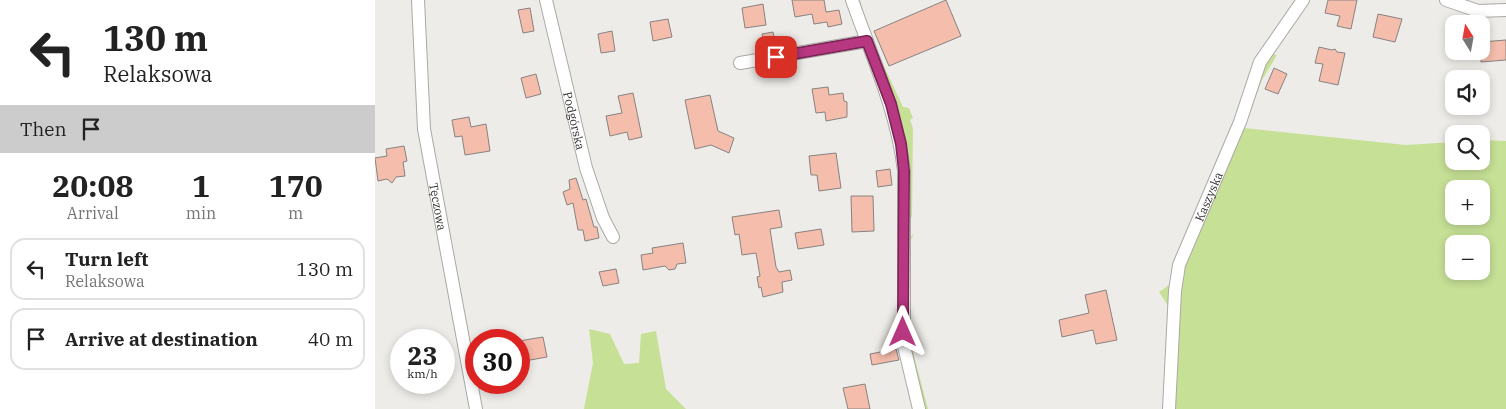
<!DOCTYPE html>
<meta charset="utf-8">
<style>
body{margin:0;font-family:"IBM Plex Serif",serif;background:#f2f2f2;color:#222;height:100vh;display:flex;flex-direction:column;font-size:19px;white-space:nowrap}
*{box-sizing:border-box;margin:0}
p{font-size:16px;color:#767676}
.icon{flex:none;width:28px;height:28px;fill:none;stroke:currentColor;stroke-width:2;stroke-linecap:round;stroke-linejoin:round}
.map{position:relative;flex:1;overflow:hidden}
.panel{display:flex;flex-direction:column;background:#fff;width:375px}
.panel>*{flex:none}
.guide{background:#fff;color:#222;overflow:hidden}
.needle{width:32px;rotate:349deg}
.controls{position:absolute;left:1070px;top:15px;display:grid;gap:10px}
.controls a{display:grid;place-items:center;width:45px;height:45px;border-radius:10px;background:#fff;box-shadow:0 2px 8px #0003;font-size:25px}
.speed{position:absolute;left:15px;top:329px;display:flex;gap:10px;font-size:25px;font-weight:700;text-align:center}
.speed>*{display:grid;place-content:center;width:65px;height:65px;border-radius:50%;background:#fff;box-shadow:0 2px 8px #0003;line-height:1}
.speed small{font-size:12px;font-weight:400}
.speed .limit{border:8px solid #d22;background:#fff;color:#111}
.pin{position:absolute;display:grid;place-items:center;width:42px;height:42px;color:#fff;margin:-21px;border-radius:10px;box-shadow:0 2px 8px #0006}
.me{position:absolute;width:55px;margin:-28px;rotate:0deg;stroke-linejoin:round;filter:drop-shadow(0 0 4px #0008)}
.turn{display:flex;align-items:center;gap:18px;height:105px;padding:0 20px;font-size:22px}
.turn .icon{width:65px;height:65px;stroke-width:2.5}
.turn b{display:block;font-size:35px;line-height:42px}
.then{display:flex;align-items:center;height:48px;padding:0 20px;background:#0003;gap:10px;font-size:19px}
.eta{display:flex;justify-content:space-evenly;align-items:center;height:85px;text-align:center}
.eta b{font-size:30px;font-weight:700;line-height:35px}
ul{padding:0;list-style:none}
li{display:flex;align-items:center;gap:15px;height:62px;margin:0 10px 8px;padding:0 10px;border:2px solid #e0e0e0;border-radius:15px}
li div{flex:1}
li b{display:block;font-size:19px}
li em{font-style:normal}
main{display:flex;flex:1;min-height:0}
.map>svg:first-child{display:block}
.green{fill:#c6e096;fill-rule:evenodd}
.building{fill:#f4bdac;stroke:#878381}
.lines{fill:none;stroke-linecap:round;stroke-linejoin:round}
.minor-casing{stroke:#aaa8a5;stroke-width:14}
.minor{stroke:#fff;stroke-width:12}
.route-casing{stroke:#782454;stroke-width:12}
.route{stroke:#b83781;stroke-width:9}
.labels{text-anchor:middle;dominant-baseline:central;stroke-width:4;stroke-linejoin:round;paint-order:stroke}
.street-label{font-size:12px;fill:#333231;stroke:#eeece8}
</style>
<main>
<section class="panel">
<div class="guide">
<div class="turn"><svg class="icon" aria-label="left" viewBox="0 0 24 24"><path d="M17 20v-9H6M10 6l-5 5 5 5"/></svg><div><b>130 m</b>Relaksowa</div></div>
<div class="then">Then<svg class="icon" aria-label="arrive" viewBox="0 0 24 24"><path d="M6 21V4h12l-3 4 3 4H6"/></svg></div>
</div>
<div class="eta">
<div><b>20:08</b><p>Arrival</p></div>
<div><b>1</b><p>min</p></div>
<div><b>170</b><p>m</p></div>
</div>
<ul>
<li><svg class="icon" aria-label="left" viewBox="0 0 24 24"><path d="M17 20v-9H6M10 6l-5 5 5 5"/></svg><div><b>Turn left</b><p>Relaksowa</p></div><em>130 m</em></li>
<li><svg class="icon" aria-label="arrive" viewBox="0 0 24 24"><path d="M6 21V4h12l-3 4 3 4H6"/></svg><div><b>Arrive at destination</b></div><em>40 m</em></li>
</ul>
</section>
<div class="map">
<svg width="1131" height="409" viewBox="0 0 1131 409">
<rect width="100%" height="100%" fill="#eeece8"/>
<path class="green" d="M481 0H485L496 38 528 107 534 108 538 118 535 120 538 128 537 218 535 215C534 192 535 168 532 146 523 96 499 47 481 0Z
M894 53 902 55 887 80 869 128 1031 145 1079 142V161H1106V140L1131 141V409H798L806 274ZM1079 189H1106V216H1079ZM1079 244H1106V271H1079Z
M539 233 536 240V344L553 409H549L534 343 535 238Z
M797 283 796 310 784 292Z
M214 329 235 334 249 364 264 363 266 334 281 331 291 389 311 409H209L218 363Z"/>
<path class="building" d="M417 0H449L451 12 464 10 467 24 453 27 452 22 439 24 437 14 420 17Z
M571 0 586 36 514 66 499 31Z
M953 0H982L976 29 962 26 965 16 950 13Z
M388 4 391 25 370 28 367 8Z
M155 8 159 31 148 33 143 10Z
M1003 14 1027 19 1020 42 998 37Z
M293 19 297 37 278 41 275 22Z
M237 31 240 51 226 53 223 34Z
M398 32 401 46 390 49 387 34Z
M1131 40V60L1106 62V42Z
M944 47 957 50 960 49 962 52 970 53 963 85 944 81 948 64 940 63Z
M899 68 912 74 903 94 890 89Z
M161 74 166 94 151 98 146 78Z
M453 87 454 95 468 93 469 101 472 102V117L451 121 450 112 441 113 437 89Z
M258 93 267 137 254 140 252 132 235 136 231 116 247 113 243 96Z
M335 95 343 131 359 138 354 153 336 145 320 149 310 100Z
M94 117 96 127 111 124 115 151 90 155 87 136 80 137 77 120Z
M29 146 32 161 28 162 30 176 21 177 17 183 12 179 3 181 0 158 12 156 11 149Z
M461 153 466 188 444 191 442 175H436L434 156Z
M515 169 517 185 503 187 501 171Z
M201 178 208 200 211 199 219 227H222L224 238 210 241 208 230H203L198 203 192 205 188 192 195 189 194 180Z
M476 196H498L499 231 477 232Z
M404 210 407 227 395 229 401 267 404 272 415 270 417 280 407 282 408 292 388 297 386 287 384 288 382 277 385 276 381 253 367 255 364 234 360 235 357 217Z
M446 229 449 245 423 249 420 233Z
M308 243 311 263 302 264 300 269 294 270 290 266 268 270 266 255 278 253 277 248Z
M241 269 244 283 228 286 224 272Z
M731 290 742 340 721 344 718 330 687 337 684 320 714 313 710 295Z
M168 337 172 357 144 362V341Z
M521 349 524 360 497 365 495 354Z
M490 384 495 409H473L468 388Z"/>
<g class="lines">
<defs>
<g id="minor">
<path id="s1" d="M43 0 49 129 101 409"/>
<path id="s2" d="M171 0 211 168 228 218 238 237"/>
<path d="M477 0C497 57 522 111 529 171V346L544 409"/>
<path d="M1071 0 1103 11 1131 10"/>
<path d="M365 63 492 41"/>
<path id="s3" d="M794 409 800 291 804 265 865 122 885 62 928 0"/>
</g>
</defs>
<use href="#minor" class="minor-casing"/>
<use href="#minor" class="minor"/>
</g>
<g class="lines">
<defs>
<path id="route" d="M401 57 492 41 516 104 526 144 529 171 528 332"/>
</defs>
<use href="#route" class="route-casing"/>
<use href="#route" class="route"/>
</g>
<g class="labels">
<g class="street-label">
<text stroke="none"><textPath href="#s2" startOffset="124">Podgórska</textPath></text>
<text stroke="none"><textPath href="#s3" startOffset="219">Kaszyska</textPath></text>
<text stroke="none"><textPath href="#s1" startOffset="208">Tęczowa</textPath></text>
</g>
</g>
</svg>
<div class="controls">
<a><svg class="needle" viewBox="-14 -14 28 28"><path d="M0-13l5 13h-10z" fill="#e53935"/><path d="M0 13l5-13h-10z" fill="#767676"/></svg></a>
<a><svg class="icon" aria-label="sound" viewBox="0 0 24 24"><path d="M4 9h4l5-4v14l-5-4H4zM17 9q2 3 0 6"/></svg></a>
<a><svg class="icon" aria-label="search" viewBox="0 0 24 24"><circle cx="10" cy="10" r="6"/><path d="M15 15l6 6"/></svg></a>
<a>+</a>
<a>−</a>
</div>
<div class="speed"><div>23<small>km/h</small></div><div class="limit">30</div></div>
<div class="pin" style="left:401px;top:57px;background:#d93025"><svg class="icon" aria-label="arrive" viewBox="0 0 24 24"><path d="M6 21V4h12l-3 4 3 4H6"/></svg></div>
<svg class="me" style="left:528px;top:332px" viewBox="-20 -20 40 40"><path d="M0-17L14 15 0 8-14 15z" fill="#b83781" stroke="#fff" stroke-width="4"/></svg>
</div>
</main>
